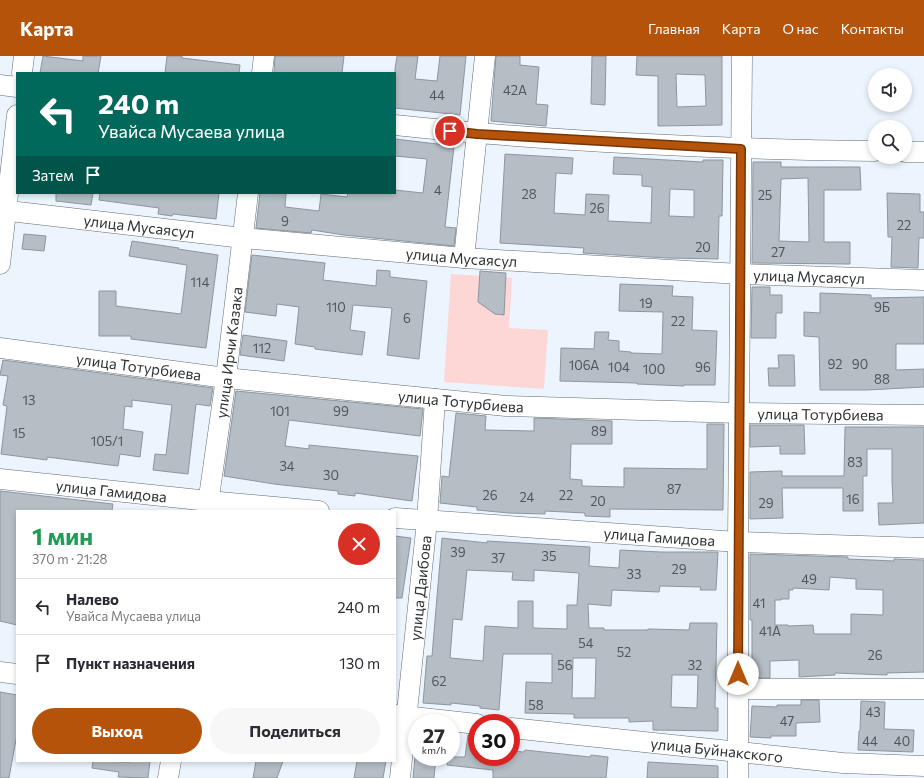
<!DOCTYPE html>
<html lang="ru">
<meta charset="utf-8">
<style>
body{margin:0;font-family:Commissioner,sans-serif;background:#f7f7f7;color:#2b2b33;height:100vh;display:flex;flex-direction:column;font-size:15px;white-space:nowrap}
*{box-sizing:border-box;margin:0}
p{font-size:13px;color:#7c7c81}
.icon{flex:none;width:22px;height:22px;fill:none;stroke:currentColor;stroke-width:2;stroke-linecap:round;stroke-linejoin:round}
.map{position:relative;flex:1;overflow:hidden}
.panel{position:absolute;left:16px;top:454px;width:380px;height:252px;display:flex;flex-direction:column;background:#fff;border-radius:0px;box-shadow:0 2px 6px #0003}
.panel>*{flex:none}
.banner{position:absolute;left:16px;top:16px;width:380px;height:122px;border-radius:0px;box-shadow:0 2px 6px #0003;background:#00695c;color:#fff;overflow:hidden}
.fabs{position:absolute;left:868px;top:12px;display:grid;gap:8px}
.fabs a{display:grid;place-items:center;width:44px;height:44px;border-radius:50%;background:#fff;box-shadow:0 2px 6px #0003;font-size:20px}
.speed{position:absolute;left:408px;top:658px;display:flex;gap:8px;font-size:20px;font-weight:700;text-align:center}
.speed>*{display:grid;place-content:center;width:52px;height:52px;border-radius:50%;background:#fff;box-shadow:0 2px 6px #0003;line-height:1}
.speed small{font-size:10px;font-weight:400}
.speed .limit{border:6px solid #d22;background:#fff;color:#111}
.pin{position:absolute;display:grid;place-items:center;width:34px;height:34px;color:#fff;margin:-17px;border:2px solid #fff;border-radius:50%;box-shadow:0 1px 4px #0007}
.me{position:absolute;width:44px;margin:-22px;rotate:0deg;stroke-linejoin:round;filter:drop-shadow(0 0 3px #0008)}
.turn{display:flex;align-items:center;gap:14px;height:84px;padding:0 16px;font-size:18px}
.turn .icon{width:52px;height:52px;stroke-width:2.5}
.turn b{display:block;font-size:28px;line-height:34px}
.then{display:flex;align-items:center;height:38px;padding:0 16px;background:#0003;gap:8px;font-size:15px}
.round{display:grid;place-items:center;flex:none;width:42px;height:42px;border-radius:21px;background:#f7f7f7}
.headline{display:flex;align-items:center;justify-content:space-between;height:68px;padding:0 16px}
h1{font-size:24px;font-weight:700;line-height:30px;color:#1e9e55}
.cta{display:flex;gap:8px;margin-top:auto;padding:8px 16px}
.cta a{flex:1;height:46px;border-radius:24px;background:#b45309;color:#fff;font-size:16px;font-weight:700;line-height:46px;text-align:center}
.cta a+a{background:#f7f7f7;color:#2b2b33}
ul{padding:0;list-style:none}
li{display:flex;align-items:center;gap:12px;height:56px;padding:0 16px;border-top:1px solid #e1e1e2}
li div{flex:1}
li b{display:block;font-size:15px}
li em{font-style:normal}
header{display:flex;align-items:center;gap:24px;box-sizing:border-box;height:56px;padding:0 20px;background:#b45309;color:#fff}
header strong{font-size:19px}
nav{display:flex;gap:22px;margin-inline-start:auto;font-size:14px}
.map>svg:first-child{display:block}
.green{fill:#fdd7d5}
.building{fill:#b5bdc5;stroke:#8d959d;fill-rule:evenodd}
.lines{fill:none;stroke-linecap:round;stroke-linejoin:round}
.minor-casing{stroke:#646c73;stroke-width:21}
.minor{stroke:#fff;stroke-width:20}
.route-casing{stroke:#753606;stroke-width:10}
.route{stroke:#b45309;stroke-width:7}
.labels{text-anchor:middle;dominant-baseline:central;stroke-width:3;stroke-linejoin:round;paint-order:stroke}
.number-label{font-size:13px;fill:#505559}
.street-label{font-size:15px;fill:#2e3235;stroke:#ecf4fd}
</style>
<header>
<strong>Карта</strong>
<nav><a>Главная</a><a>Карта</a><a>О нас</a><a>Контакты</a></nav>
</header>
<div class="map">
<svg width="924" height="722" viewBox="0 0 924 722">
<rect width="100%" height="100%" fill="#ecf4fd"/>
<path class="green" d="M451 218 512 222 509 272 548 274 544 333 444 326Z"/>
<path class="building" d="M43 0 83 5V0H101L98 17H40Z
M167 0H182V2L240 9 239 17H165Z
M275 0H344L342 17H274Z
M397 0H418L415 23 437 25 440 0H466L460 59 395 52V13Z
M496 0H520V9L539 11 536 48 548 49 546 70 491 65Z
M592 0H606L605 49 591 48Z
M637 0H722V69L658 70V20L636 19ZM676 18 705 19 706 50 677 51Z
M395 83 454 90 445 171 456 172 454 190 344 179 312 174 311 177 256 172 260 137H286L285 151 319 155 321 138 347 141 348 137H395V134L423 137 427 103 395 100Z
M505 98 573 102 572 118 556 117 554 157 585 159 586 138 609 139 608 165 651 167 652 131 642 130V119L613 118 614 101 703 106V104H723L722 160H719L718 203 667 202 583 197 584 192 500 187ZM670 133 694 134V161L669 160Z
M753 106H781V111H860L861 134H824V186H850V208L752 207ZM808 122 809 186 779 185 781 123Z
M56 137H93L91 149 56 145Z
M100 137H219L216 163 173 158 172 160 158 158 159 152 99 144Z
M887 137 920 138V156H924V182H919L918 212 891 211 892 181H888Z
M24 178 46 180 44 195 22 193Z
M132 185 179 192 178 193 218 199 206 292 131 283V280H99V235H116V250L181 258 187 209 129 200Z
M252 199 325 207 323 224 376 230 377 214 390 215V221L427 225 419 303 387 299 392 252 353 249 350 274 365 276 362 299 315 293V291L295 288 299 251 277 248 276 260 245 256Z
M480 215 506 217 504 259 495 258 478 246Z
M620 228 673 230 672 240 693 241 692 274 717 275 715 329H684V330L637 328V327L560 325 561 292 594 293 595 276H609L608 284 619 285V295L631 296V297L662 298 663 256 619 255Z
M752 231H770V239H782V257H776V282H751Z
M820 237 871 239V242L924 241V288H896V314L924 313V331L867 334H820L819 281 804 280V256L820 257Z
M243 279 287 285 284 305 240 299Z
M778 299H794L795 330H769L768 312H779Z
M3 304 213 332 210 350 196 348 188 418 153 414 155 398 166 399 172 349 132 344V351L125 350 123 373 143 376 140 401 120 398 118 410 47 401V404L1 398 7 350 3 349 8 320 0 319Z
M236 335 423 353 420 380 289 364 285 390 309 393V389L418 400 412 445 355 437V440L338 438V435L274 428 224 420Z
M456 357 486 360 485 374 534 375V362L612 365V388H571L570 423 582 424V430L624 431V412L707 413V368H724L723 454 610 453V461L585 460V457L545 455V458L509 457 477 454V451L440 447 442 420 449 421Z
M750 369H804L805 398H780V390L750 391Z
M845 371H924V467L879 469 878 447H893L892 424V393H867V420H863V455H843V432H782L783 462 750 463V416L782 415V420H844Z
M0 435 113 448 112 455H17V569L0 565Z
M395 480 411 482 402 542H395Z
M442 482 487 487V485L590 491 589 510 619 512 620 494 661 496H718L716 534H700L701 531 660 530 659 536 612 534 611 550 588 548 589 572H604V574H648V573L689 574 690 567H717L715 652H718V675L653 674V665L629 666V662H574V658L525 657 526 626 552 627V598H503L499 654 480 652V650L451 647V649L423 647 427 600H432ZM467 514 513 516 512 524 534 525V514L579 517 577 549H567V573L533 572V545H518V572L485 570 483 605 450 602 453 563 462 564ZM573 602H596L595 642H572ZM672 619H698L697 652 671 651Z
M750 498 848 501V503L894 505V503L924 504V616L887 617V619L835 617V619L799 621V604L770 605V622H752V564H750ZM830 521 856 523V533L883 534V559L851 558V578H814L813 569 788 570V569H775V544H781V543H789V534H793V532L829 534Z
M0 636 17 639V678L9 722H0Z
M801 644H819L820 666 796 667V680H771V682L750 681 752 650 777 651V649H801Z
M861 645 885 646 884 673 914 674 913 696 858 694 859 675H860Z
M468 679H477V701H511V695L524 696 525 694 590 701 591 699 608 701 606 722H493V714L447 709 448 701H465Z
M415 701H436L434 722H413Z
M93 705 130 706 131 705H150L148 722 118 721 119 716 92 712Z
M256 705H283L277 722H253Z
M357 705H386L383 722H354Z
M648 706 718 710V722H647Z"/>
<g class="lines">
<defs>
<g id="minor">
<path d="M22 17 24 0"/>
<path d="M262 17 264 0"/>
<path d="M0 29 17 31"/>
<path d="M395 69C554 86 715 93 875 95"/>
<path d="M905 96H924"/>
<path id="s1" d="M0 154 243 182 464 202 740 218 924 224"/>
<path d="M464 202 485 0"/>
<path d="M0 208 17 59"/>
<path id="s2" d="M0 292 226 322 506 350 739 357 924 359"/>
<path id="s3" d="M0 423 209 445 319 455"/>
<path id="s4" d="M207 455 226 322 248 137"/>
<path id="s5" d="M395 462 738 486 924 492"/>
<path d="M0 616 17 618"/>
<path d="M738 633H924"/>
<path d="M395 659 477 668"/>
<path id="s6" d="M511 672 843 707 924 710"/>
<path d="M168 722 171 705"/>
<path id="s7" d="M400 722 427 465 435 343"/>
<path d="M738 722V486L742 0"/>
</g>
</defs>
<use href="#minor" class="minor-casing"/>
<use href="#minor" class="minor"/>
</g>
<g class="lines">
<defs>
<path id="route" d="M450 75 477 78 741 93 738 618"/>
</defs>
<use href="#route" class="route-casing"/>
<use href="#route" class="route"/>
</g>
<g class="labels">
<g class="number-label">
<text x="515" y="34">42А</text>
<text x="437" y="39">44</text>
<text x="438" y="134">4</text>
<text x="529" y="138">28</text>
<text x="765" y="139">25</text>
<text x="597" y="152">26</text>
<text x="285" y="165">9</text>
<text x="904" y="169">22</text>
<text x="703" y="191">20</text>
<text x="778" y="196">27</text>
<text x="200" y="226">114</text>
<text x="646" y="247">19</text>
<text x="336" y="251">110</text>
<text x="882" y="251">9Б</text>
<text x="407" y="262">6</text>
<text x="678" y="265">22</text>
<text x="262" y="292">112</text>
<text x="835" y="308">92</text>
<text x="860" y="308">90</text>
<text x="584" y="309">106А</text>
<text x="619" y="311">104</text>
<text x="703" y="311">96</text>
<text x="654" y="313">100</text>
<text x="882" y="323">88</text>
<text x="29" y="344">13</text>
<text x="280" y="355">101</text>
<text x="341" y="355">99</text>
<text x="599" y="375">89</text>
<text x="19" y="377">15</text>
<text x="107" y="385">105/1</text>
<text x="855" y="406">83</text>
<text x="287" y="410">34</text>
<text x="331" y="419">30</text>
<text x="674" y="433">87</text>
<text x="490" y="439">26</text>
<text x="566" y="439">22</text>
<text x="527" y="441">24</text>
<text x="853" y="443">16</text>
<text x="598" y="445">20</text>
<text x="766" y="447">29</text>
<text x="458" y="496">39</text>
<text x="549" y="500">35</text>
<text x="498" y="502">37</text>
<text x="679" y="513">29</text>
<text x="634" y="518">33</text>
<text x="809" y="523">49</text>
<text x="759" y="547">41</text>
<text x="770" y="575">41А</text>
<text x="586" y="587">54</text>
<text x="624" y="596">52</text>
<text x="875" y="599">26</text>
<text x="565" y="609">56</text>
<text x="695" y="609">32</text>
<text x="439" y="625">62</text>
<text x="536" y="649">58</text>
<text x="873" y="656">43</text>
<text x="787" y="665">47</text>
<text x="870" y="685">44</text>
<text x="902" y="685">40</text>
</g>
<g class="street-label">
<text stroke="none"><textPath href="#s1" startOffset="140">улица Мусаясул</textPath></text>
<text stroke="none"><textPath href="#s1" startOffset="464">улица Мусаясул</textPath></text>
<text stroke="none"><textPath href="#s1" startOffset="812">улица Мусаясул</textPath></text>
<text stroke="none"><textPath href="#s4" startOffset="160">улица Ирчи Казака</textPath></text>
<text stroke="none"><textPath href="#s2" startOffset="140">улица Тотурбиева</textPath></text>
<text stroke="none"><textPath href="#s2" startOffset="464">улица Тотурбиева</textPath></text>
<text stroke="none"><textPath href="#s2" startOffset="824">улица Тотурбиева</textPath></text>
<text stroke="none"><textPath href="#s3" startOffset="112">улица Гамидова</textPath></text>
<text stroke="none"><textPath href="#s5" startOffset="265">улица Гамидова</textPath></text>
<text stroke="none"><textPath href="#s7" startOffset="191">улица Даибова</textPath></text>
<text stroke="none"><textPath href="#s6" startOffset="207">улица Буйнакского</textPath></text>
</g>
</g>
</svg>
<div class="fabs">
<a><svg class="icon" aria-label="sound" viewBox="0 0 24 24"><path d="M4 9h4l5-4v14l-5-4H4zM17 9q2 3 0 6"/></svg></a>
<a><svg class="icon" aria-label="search" viewBox="0 0 24 24"><circle cx="10" cy="10" r="6"/><path d="M15 15l6 6"/></svg></a>
</div>
<div class="speed"><div>27<small>km/h</small></div><div class="limit">30</div></div>
<div class="pin" style="left:450px;top:75px;background:#d93025"><svg class="icon" aria-label="arrive" viewBox="0 0 24 24"><path d="M6 21V4h12l-3 4 3 4H6"/></svg></div>
<svg class="me" style="left:738px;top:618px" viewBox="-20 -20 40 40"><circle r="19" fill="#fff"/><path d="M0-13L10 11 0 6-10 11z" fill="#b45309"/></svg>
<div class="banner">
<div class="turn"><svg class="icon" aria-label="left" viewBox="0 0 24 24"><path d="M17 20v-9H6M10 6l-5 5 5 5"/></svg><div><b>240 m</b>Увайса Мусаева улица</div></div>
<div class="then">Затем<svg class="icon" aria-label="arrive" viewBox="0 0 24 24"><path d="M6 21V4h12l-3 4 3 4H6"/></svg></div>
</div>
<section class="panel">
<div class="headline"><div><h1>1 мин</h1><p>370 m · 21:28</p></div><a class="round" style="background:#d93025;color:#fff"><svg class="icon" aria-label="close" viewBox="0 0 24 24"><path d="M6 6l12 12M18 6L6 18"/></svg></a></div>
<ul>
<li><svg class="icon" aria-label="left" viewBox="0 0 24 24"><path d="M17 20v-9H6M10 6l-5 5 5 5"/></svg><div><b>Налево</b><p>Увайса Мусаева улица</p></div><em>240 m</em></li>
<li><svg class="icon" aria-label="arrive" viewBox="0 0 24 24"><path d="M6 21V4h12l-3 4 3 4H6"/></svg><div><b>Пункт назначения</b></div><em>130 m</em></li>
</ul>
<div class="cta"><a>Выход</a><a>Поделиться</a></div>
</section>
</div>
